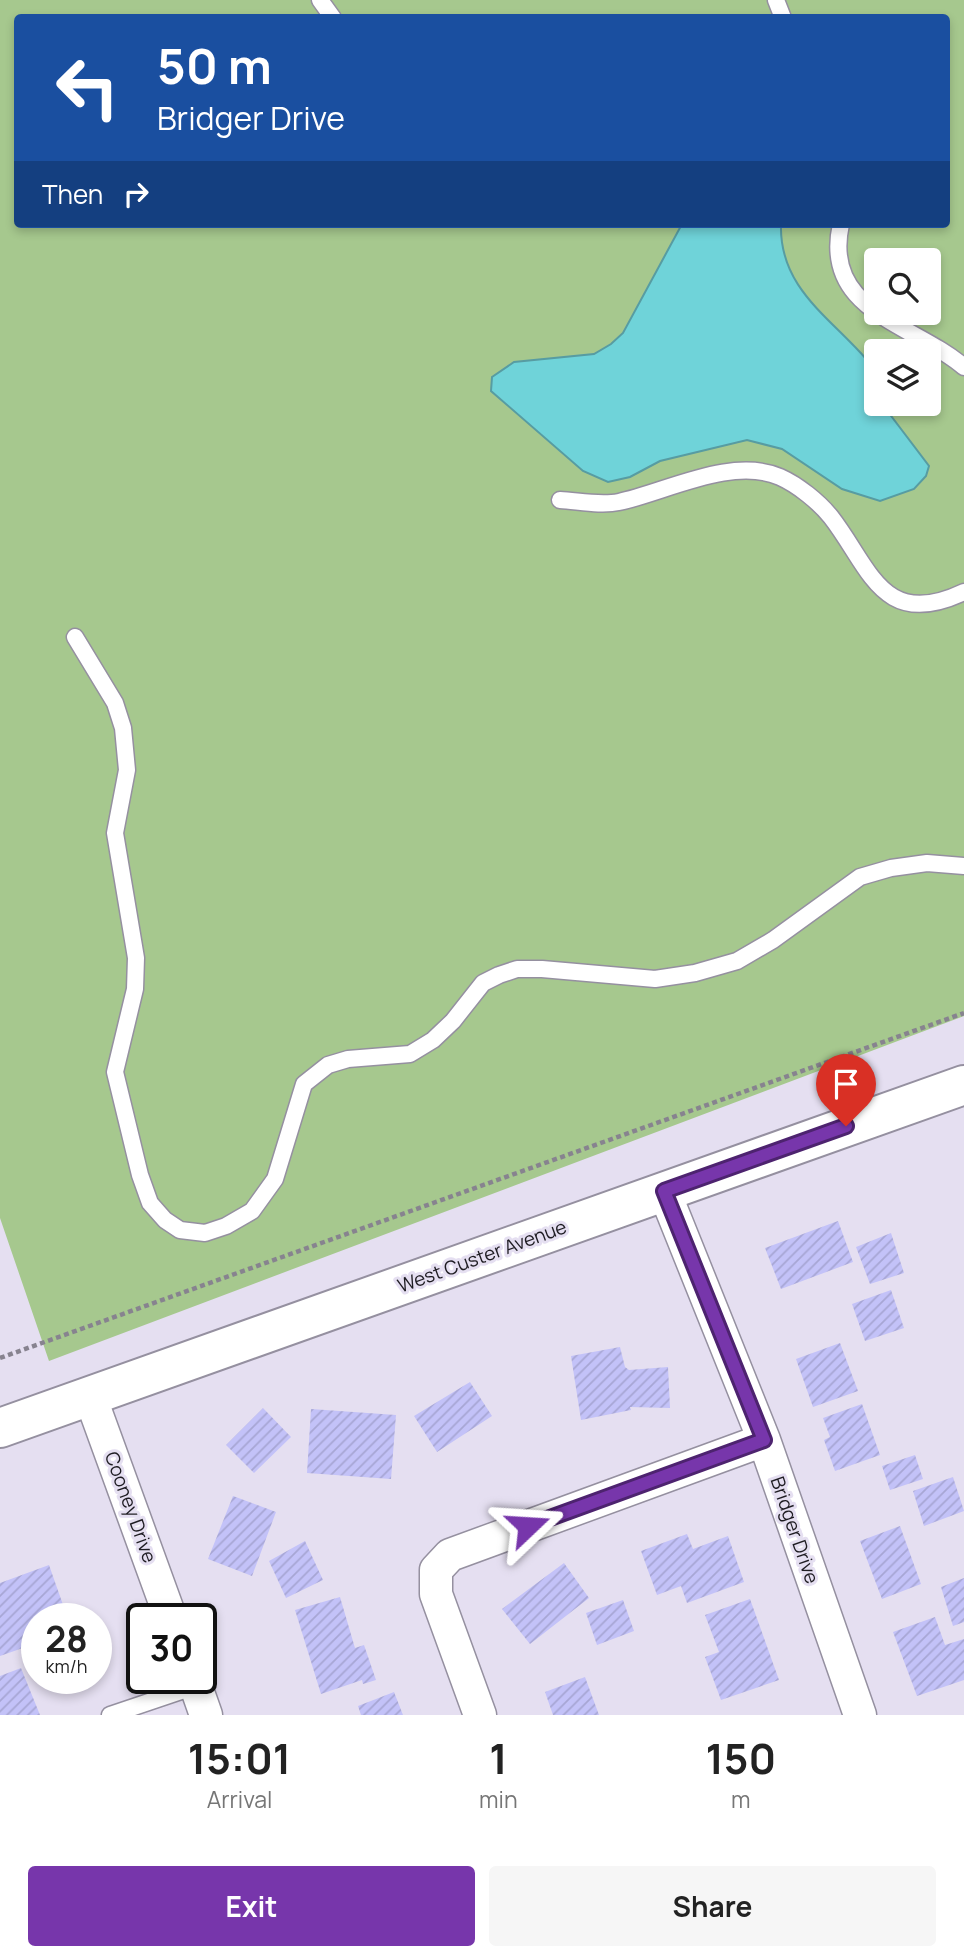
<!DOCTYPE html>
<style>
body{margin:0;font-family:Manrope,sans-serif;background:#f6f6f6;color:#222;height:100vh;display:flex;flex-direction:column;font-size:26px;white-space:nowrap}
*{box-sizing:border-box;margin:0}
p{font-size:23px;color:#767676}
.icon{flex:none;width:38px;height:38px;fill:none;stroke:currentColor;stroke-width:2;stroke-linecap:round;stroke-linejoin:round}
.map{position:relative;height:1715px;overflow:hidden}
.side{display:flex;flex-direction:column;background:#fff;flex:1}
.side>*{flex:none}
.hud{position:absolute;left:14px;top:14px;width:936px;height:214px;border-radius:7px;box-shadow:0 4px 10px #0003;background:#1a4fa0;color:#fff;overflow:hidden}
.tools{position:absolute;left:864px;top:248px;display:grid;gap:14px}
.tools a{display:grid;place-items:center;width:77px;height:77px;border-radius:7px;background:#fff;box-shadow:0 4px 10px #0003;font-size:35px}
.speed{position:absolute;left:21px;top:1603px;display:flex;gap:14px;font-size:35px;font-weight:700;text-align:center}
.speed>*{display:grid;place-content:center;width:91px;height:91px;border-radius:50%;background:#fff;box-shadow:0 4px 10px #0003;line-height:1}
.speed small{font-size:18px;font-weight:400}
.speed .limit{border:4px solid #111;border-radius:10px;background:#fff;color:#111}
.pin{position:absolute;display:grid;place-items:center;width:60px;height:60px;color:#fff;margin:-72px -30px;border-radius:50% 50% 50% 0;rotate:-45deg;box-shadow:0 0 7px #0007}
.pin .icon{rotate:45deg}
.me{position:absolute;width:77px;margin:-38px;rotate:70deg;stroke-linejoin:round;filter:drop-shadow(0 0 5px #0008)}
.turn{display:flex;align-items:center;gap:24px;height:147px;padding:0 28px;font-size:32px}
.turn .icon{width:91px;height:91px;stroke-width:2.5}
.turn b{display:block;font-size:49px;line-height:60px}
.then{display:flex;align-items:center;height:66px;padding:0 28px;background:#0003;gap:14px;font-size:26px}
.eta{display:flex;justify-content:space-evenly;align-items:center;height:119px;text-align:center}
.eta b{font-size:42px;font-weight:700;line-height:49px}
.action{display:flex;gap:14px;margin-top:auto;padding:14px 28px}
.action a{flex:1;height:80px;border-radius:7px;background:#7736ab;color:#fff;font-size:28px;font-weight:700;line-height:80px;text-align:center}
.action a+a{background:#f6f6f6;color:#222}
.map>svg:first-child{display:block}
.green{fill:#a6c88e;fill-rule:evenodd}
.water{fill:#6fd3d9;stroke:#579ca2;stroke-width:2}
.building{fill:url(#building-hatch)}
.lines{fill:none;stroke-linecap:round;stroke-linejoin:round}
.lane-casing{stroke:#9590a0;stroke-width:19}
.street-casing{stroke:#9590a0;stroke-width:35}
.secondary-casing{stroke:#9590a0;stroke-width:42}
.path{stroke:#87838f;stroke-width:4.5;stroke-dasharray:5 3.5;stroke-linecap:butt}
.lane{stroke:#fff;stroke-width:16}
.street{stroke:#fff;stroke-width:32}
.secondary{stroke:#fff;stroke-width:38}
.route-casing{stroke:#4d236f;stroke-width:18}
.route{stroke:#7736ab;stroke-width:12}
.labels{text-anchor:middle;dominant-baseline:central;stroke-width:6;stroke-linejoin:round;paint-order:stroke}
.street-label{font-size:19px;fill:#1e1c22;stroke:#e5dff1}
</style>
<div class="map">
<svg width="964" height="1715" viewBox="0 0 964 1715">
<defs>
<pattern id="building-hatch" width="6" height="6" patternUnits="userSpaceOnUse" patternTransform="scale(1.75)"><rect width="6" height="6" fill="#c3c2f8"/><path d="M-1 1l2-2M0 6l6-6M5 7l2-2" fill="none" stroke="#a7a6d4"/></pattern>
</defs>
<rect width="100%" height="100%" fill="#e5dff1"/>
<path class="green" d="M0 0H964V1016L49 1361 0 1218ZM18 18H947V224H18ZM877 261H929V313H877ZM877 352H929V404H877Z"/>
<path class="water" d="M682 224H781C779 288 830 317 867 360L873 372 877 404H882L929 466 926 476 914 489 880 501 842 489 782 449 747 440 660 461 630 477 608 482 583 471 491 391 492 377 514 362 594 354 611 344 623 333Z"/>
<path class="building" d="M838 1221 853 1262 781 1289 765 1248Z
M891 1233 904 1273 870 1284 856 1247Z
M891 1290 904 1328 865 1341 852 1304Z
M840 1343 858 1391 813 1407 796 1359Z
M620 1347 625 1367 629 1370 668 1367 670 1408 630 1407 631 1410 581 1420 571 1356Z
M470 1382 492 1416 437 1452 414 1416Z
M862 1404 880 1455 835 1471 824 1440 830 1437 823 1418Z
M263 1408 291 1437 254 1473 226 1445Z
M311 1409 396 1415 391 1479 307 1473Z
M915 1455 923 1479 890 1490 882 1466Z
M953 1477 964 1511 924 1526 913 1491Z
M233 1496 276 1512 252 1576 208 1559Z
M900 1526 921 1584 882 1599 860 1541Z
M687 1534 693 1549 728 1536 744 1582 687 1603 681 1586 657 1595 641 1551Z
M305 1541 323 1580 286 1598 269 1561Z
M564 1563 589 1598 530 1644 502 1609Z
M49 1565 68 1619H37V1643L0 1656V1583Z
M964 1578V1622L953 1626 941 1587Z
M340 1597 355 1648 364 1645 376 1680 363 1684 362 1680 321 1694 295 1610Z
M750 1599 779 1680 721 1700 705 1657 719 1652 705 1615Z
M623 1600 634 1631 597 1645 586 1613Z
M935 1617 945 1645 964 1639V1680L917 1696 893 1632Z
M21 1668 40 1715H0V1676Z
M585 1677 599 1715H553L545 1692Z
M394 1692 403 1715H361L358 1706Z"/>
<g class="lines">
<defs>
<path id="lane" d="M320 0 333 18
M776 0 783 18
M841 224C821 312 915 324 964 367
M560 500C578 501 601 506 619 502 666 492 732 456 780 477 798 485 819 502 831 517 870 567 882 631 964 592
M75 637 115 703 123 728 127 770 115 833 136 958 135 989 115 1072 140 1175 150 1203 165 1220 180 1230 205 1233 226 1226 252 1211 275 1179 304 1084 328 1065 348 1059 410 1054 433 1040 453 1021 483 983 499 975 517 969H542L655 979 695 973 737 961 773 940 860 877 891 868 927 863 964 866
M110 1715 196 1686"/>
<path id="street" d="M664 1191 764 1440 860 1715
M90 1396 171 1619
M193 1678 206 1715
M480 1715 436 1594V1570L450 1555 764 1440"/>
<path id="secondary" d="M0 1428 964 1085"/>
</defs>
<use href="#lane" class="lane-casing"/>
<use href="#street" class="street-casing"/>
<use href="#secondary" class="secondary-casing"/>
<path class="path" d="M0 1358 964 1013"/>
<use href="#lane" class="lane"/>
<use href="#street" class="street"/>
<use href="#secondary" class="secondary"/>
</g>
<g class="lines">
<defs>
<path id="route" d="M528 1526 764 1440 664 1191 846 1126"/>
</defs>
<use href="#route" class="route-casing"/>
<use href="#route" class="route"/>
</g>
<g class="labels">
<g class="street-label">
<text transform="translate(482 1256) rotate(-20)">West Custer Avenue</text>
<text transform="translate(131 1507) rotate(70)">Cooney Drive</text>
<text transform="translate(795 1530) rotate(71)">Bridger Drive</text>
</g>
</g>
</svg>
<div class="tools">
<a><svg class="icon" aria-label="search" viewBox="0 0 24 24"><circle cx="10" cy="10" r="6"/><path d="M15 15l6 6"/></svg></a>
<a><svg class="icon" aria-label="layers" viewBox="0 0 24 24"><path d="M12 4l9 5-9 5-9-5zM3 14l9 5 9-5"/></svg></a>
</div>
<div class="speed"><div>28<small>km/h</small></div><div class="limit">30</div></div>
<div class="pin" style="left:846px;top:1126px;background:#d93025"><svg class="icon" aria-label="arrive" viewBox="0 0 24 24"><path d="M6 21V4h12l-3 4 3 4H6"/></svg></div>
<svg class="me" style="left:528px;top:1526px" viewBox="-20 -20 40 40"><path d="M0-17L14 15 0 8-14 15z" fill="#7736ab" stroke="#fff" stroke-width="4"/></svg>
<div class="hud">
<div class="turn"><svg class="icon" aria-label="left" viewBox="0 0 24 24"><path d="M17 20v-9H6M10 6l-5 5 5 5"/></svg><div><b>50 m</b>Bridger Drive</div></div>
<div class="then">Then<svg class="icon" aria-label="right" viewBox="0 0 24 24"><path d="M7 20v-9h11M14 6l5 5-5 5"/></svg></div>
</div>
</div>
<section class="side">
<div class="eta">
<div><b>15:01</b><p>Arrival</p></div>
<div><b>1</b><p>min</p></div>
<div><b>150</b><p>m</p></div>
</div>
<div class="action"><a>Exit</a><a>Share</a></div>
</section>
